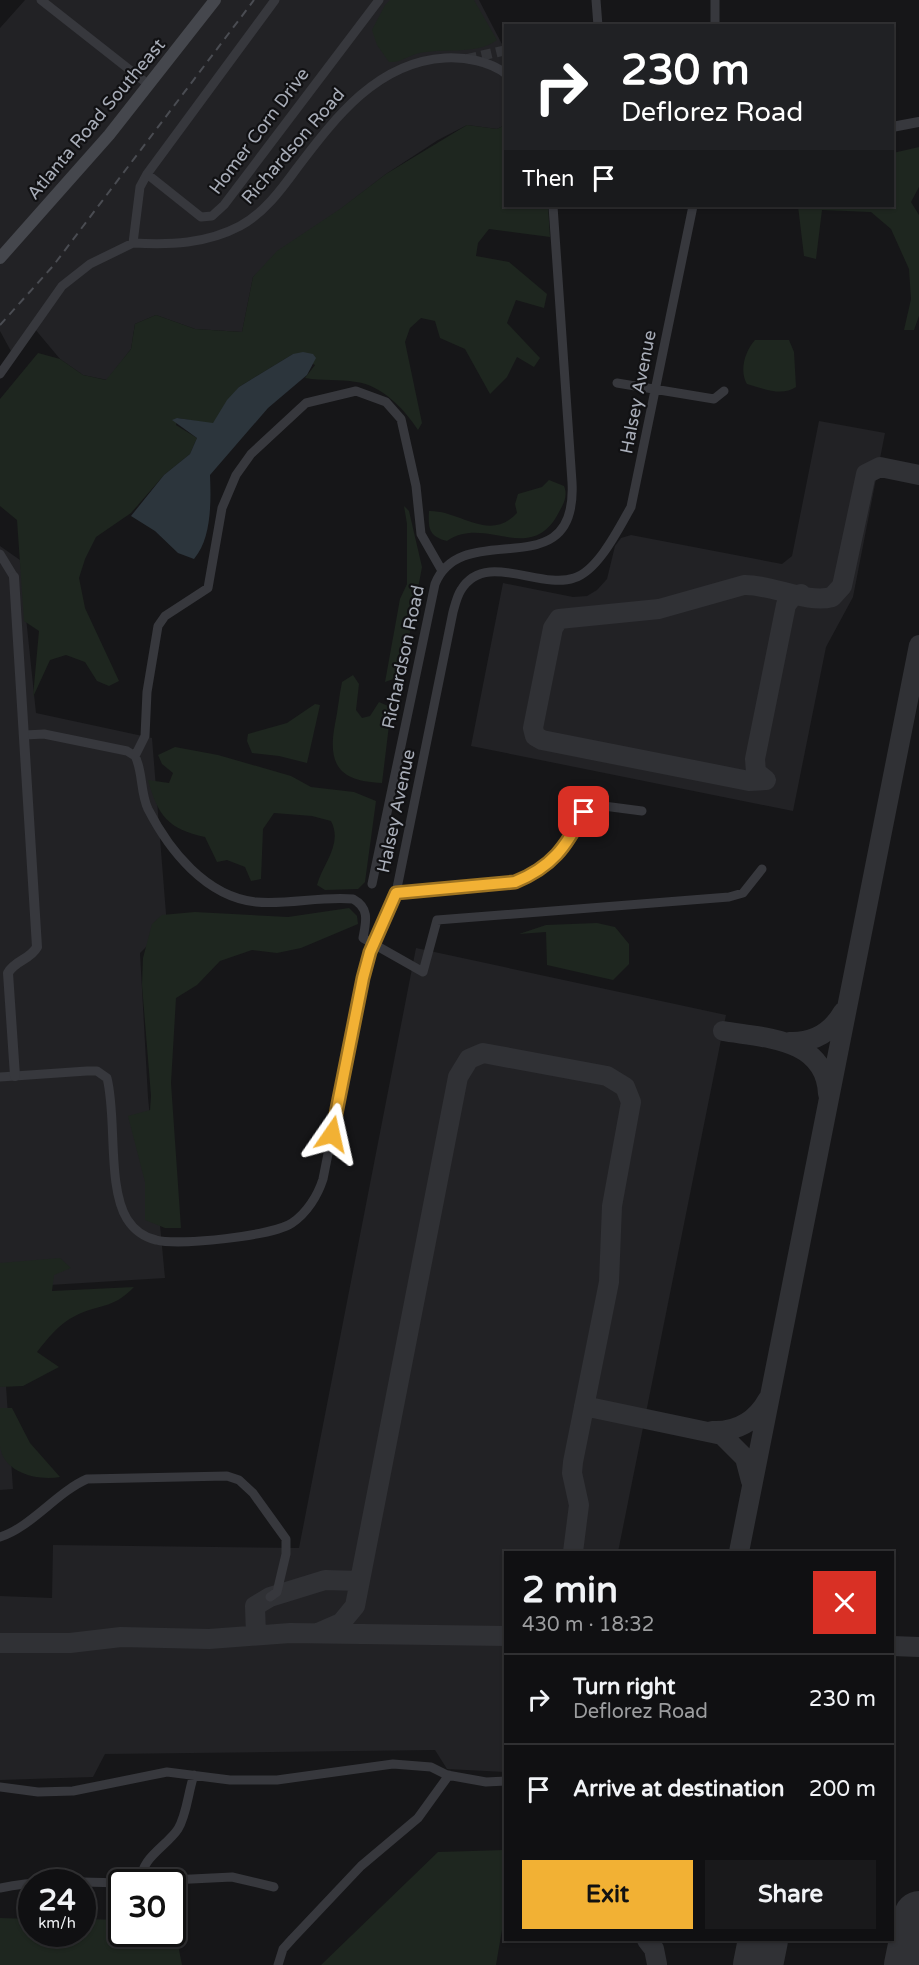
<!DOCTYPE html>
<meta charset="utf-8">
<style>
body{margin:0;font-family:"Varela Round",sans-serif;background:#19191b;color:#f1f3f6;height:100vh;display:flex;flex-direction:column;font-size:22px;white-space:nowrap}
*{box-sizing:border-box;margin:0}
p{font-size:20px;color:#9c9d9f}
.icon{flex:none;width:33px;height:33px;fill:none;stroke:currentColor;stroke-width:2;stroke-linecap:round;stroke-linejoin:round}
.map{position:relative;flex:1;overflow:hidden}
.drawer{position:absolute;left:504px;top:1551px;width:390px;height:390px;display:flex;flex-direction:column;background:#101012;border-radius:0px;box-shadow:0 2px 4px #0004,0 0 0 2px #303032}
.drawer>*{flex:none}
.hud{position:absolute;left:504px;top:24px;width:390px;height:183px;border-radius:0px;box-shadow:0 2px 4px #0004,0 0 0 2px #303032;background:#202124;color:#fff;overflow:hidden}
.speed{position:absolute;left:18px;top:1869px;display:flex;gap:12px;font-size:30px;font-weight:700;text-align:center}
.speed>*{display:grid;place-content:center;width:78px;height:78px;border-radius:50%;background:#101012;box-shadow:0 2px 4px #0004,0 0 0 2px #303032;line-height:1}
.speed small{font-size:15px;font-weight:400}
.speed .limit{border:3px solid #111;border-radius:9px;background:#fff;color:#111}
.pin{position:absolute;display:grid;place-items:center;width:51px;height:51px;color:#fff;margin:-26px;border-radius:12px;box-shadow:0 3px 9px #0006}
.me{position:absolute;width:66px;margin:-33px;rotate:11deg;stroke-linejoin:round;filter:drop-shadow(0 0 4px #0008)}
.turn{display:flex;align-items:center;gap:21px;height:126px;padding:0 18px;font-size:27px}
.turn .icon{width:78px;height:78px;stroke-width:2.5}
.turn b{display:block;font-size:42px;line-height:51px}
.then{display:flex;align-items:center;height:57px;padding:0 18px;background:#0003;gap:12px;font-size:22px}
.round{display:grid;place-items:center;flex:none;width:63px;height:63px;border-radius:0px;background:#19191b}
.overview{display:flex;align-items:center;justify-content:space-between;height:102px;padding:0 18px}
h1{font-size:36px;font-weight:700;line-height:45px}
.action{display:flex;gap:12px;margin-top:auto;padding:12px 18px}
.action a{flex:1;height:69px;border-radius:0px;background:#f2b134;color:#111;font-size:24px;font-weight:700;line-height:69px;text-align:center}
.action a+a{background:#19191b;color:#f1f3f6}
ul{padding:0;list-style:none}
li{display:flex;align-items:center;gap:18px;height:90px;padding:0 18px;border-top:2px solid #303032}
li div{flex:1}
li b{display:block;font-size:22px}
li em{font-style:normal}
.map>svg:first-child{display:block}
.built{fill:#222225}
.green{fill:#1e261f}
.water{fill:#2c353c}
.lines{fill:none;stroke-linecap:round;stroke-linejoin:round}
.taxiway{stroke:#303135;stroke-width:20}
.runway{stroke:#303135;stroke-width:50}
.tertiary-tunnel{stroke:#333438;stroke-width:10;stroke-dasharray:10 5;stroke-linecap:butt}
.minor{stroke:#37383d;stroke-width:9}
.tertiary{stroke:#37383d;stroke-width:10}
.secondary{stroke:#45474d;stroke-width:12}
.rail{stroke:#4a4c52;stroke-width:2;stroke-dasharray:8 6;stroke-linecap:butt}
.route-casing{stroke:#9d7322;stroke-width:15}
.route{stroke:#f2b134;stroke-width:10}
.labels{text-anchor:middle;dominant-baseline:central;stroke-width:4.5;stroke-linejoin:round;paint-order:stroke}
.street-label{font-size:18px;fill:#a8adb8;stroke:#111113}
</style>
<div class="map">
<svg width="919" height="1965" viewBox="0 0 919 1965">
<rect width="100%" height="100%" fill="#161618"/>
<path class="built" d="M25 0H479L505 50V125L497 129 467 125 438 140 386 174 253 277 242 332 195 329 156 315 135 324 131 349 107 380 83 375 60 359 34 328 13 355 0 331V28Z
M819 421 885 433 853 597 826 647 793 811 471 746 503 583 573 597 587 596 597 590 607 579 615 546 621 538 631 535 782 564 792 556Z
M0 546 20 560 36 713 152 738 167 926 140 953 148 1097 165 1278 0 1288Z
M416 948 726 1015 618 1552H506L505 1772 447 1769 435 1750 105 1754 93 1777 0 1780V1596L52 1598 53 1545 299 1548Z
M0 1298 13 1489 0 1490Z"/>
<path class="green" d="M390 0H474L497 40C475 56 442 47 416 54 406 57 400 63 389 62L377 45 372 30 385 5Z
M467 125 497 129 505 125 506 206H548L550 237 489 229 478 243 476 256 509 262 547 294 544 308 516 300 507 323 540 358 534 367 517 357 507 377 490 394 465 349 440 338 435 321 421 318 410 328 405 342 422 423 418 430C405 410 382 385 356 382 339 379 322 381 305 378L315 365 293 354 239 387 213 424 178 418 176 425 197 438 190 454 164 475 131 513 96 537 85 559 79 578 85 608 119 681 109 686 97 681 85 662 66 655 50 660 33 697 39 631 24 621 17 520 0 506V399L38 353 60 359 83 375 106 380 131 349 135 324 156 315 195 329 242 332 253 277 277 251 340 209 386 174Z
M919 147V187L911 202 919 215V316L914 330H904L911 299 909 269 891 229 871 212 822 210 816 259 804 256 798 206H892L893 153Z
M755 340H789L794 352 796 387C782 397 762 388 747 384 739 371 745 351 755 340Z
M549 480 564 486C568 496 564 503 559 512 531 567 486 514 447 541 429 536 428 529 429 511 460 510 489 543 517 513L515 504 518 494 542 487Z
M404 506 409 511 422 567 408 643 396 678 385 682 400 599 407 584V524Z
M353 675 359 684 356 710 362 718 370 716 379 702 388 706 390 717 382 783C340 781 327 766 335 724 338 710 339 696 342 682Z
M315 704 320 705 307 763 279 756 252 753 247 741 248 734 287 723Z
M175 747 218 755 291 776 311 787 354 792 376 801 365 882 358 889 325 890 317 885C323 863 343 844 331 821L312 816 274 813 263 829 261 879 251 881 245 867 227 860 217 862 205 837C168 829 158 816 148 780L169 783 173 773 162 764 158 755Z
M349 908 357 916 358 924 301 948 277 953 252 950 220 961 197 985 176 998 171 1083 181 1228H165L145 1220V1182L128 1116 150 1110 151 1096 142 985 143 958 152 924 162 915 195 912 288 917Z
M597 923 615 927 629 944V964L613 980 547 965 546 932 519 934 546 925Z
M60 1258 71 1268 54 1275 52 1291 134 1287C112 1310 100 1303 75 1316 60 1323 47 1339 37 1352L59 1367 23 1386 0 1387V1263Z
M0 1408H12L30 1443 60 1477C38 1481 3 1473 0 1446 0 1433 0 1420 0 1408Z
M505 1850V1912L496 1965H321L438 1852Z
M0 1918 31 1919 32 1934H82L83 1919 121 1920 122 1934H172L173 1920 182 1965H0Z"/>
<path class="water" d="M303 352 313 354 316 358 307 375 268 408 210 475C211 500 212 538 194 559L178 553 155 531 131 516 164 475 190 454 197 438 172 420 177 418 213 423 227 400 239 387 293 354Z"/>
<g class="lines">
<path class="taxiway" d="M801 594 792 597 786 605 755 759 756 772 766 780 749 781 542 740 535 736 533 728 553 628 559 619 659 609 744 585C771 584 807 604 832 597L842 586 866 474 880 467 919 475
M723 1031C764 1038 826 1038 828 1094
M789 1042C813 1043 831 1033 843 1012
M584 1406 722 1435 745 1458 751 1481
M712 1431C737 1432 756 1421 768 1399
M739 1552 919 645
M318 1633 341 1623 355 1606 458 1077 469 1059 483 1053 607 1076 625 1087 631 1102 612 1206 609 1282 573 1462 572 1473 579 1505 573 1552
M256 1635 255 1606 270 1597 325 1580 360 1581
M0 1643H70L121 1637 209 1639 290 1633 506 1636
M892 1646 919 1647
M914 1939 917 1965
M647 1940 654 1949 657 1964"/>
<path class="runway" d="M758 1965 763 1940
M909 1965 919 1916"/>
<path class="tertiary-tunnel" d="M467 59 506 50"/>
<path class="minor" d="M41 0 149 85
M596 0 598 26
M715 26V0
M147 174 201 217 212 216 224 205 379 0
M133 243C170 245 206 244 240 226 264 213 281 190 297 168 335 118 377 62 445 58 465 57 490 61 506 74
M0 374 62 286 90 264 133 243 140 187 147 174 275 0
M617 383 714 399 724 391
M0 554 14 577
M441 569 421 534 416 486 401 419 386 402 356 391 306 403 251 454 236 475 222 508 208 588 165 616 158 626 147 692 145 736 135 756C143 771 140 792 148 809 169 850 206 897 256 902 288 905 321 896 353 899 370 908 366 922 363 938L423 972 437 920 729 897 743 893 762 869
M25 735 44 734 127 751 135 756
M372 884 435 584C463 515 578 591 572 482L553 206
M396 893C443 887 521 896 555 858 569 844 575 823 588 808L596 805 642 811
M0 1077 87 1071H97L107 1078C117 1117 107 1186 127 1219 134 1230 143 1237 156 1240 179 1246 273 1236 292 1223 307 1213 318 1195 323 1179L363 978 370 952 396 893 453 612C455 605 457 596 461 590 485 550 540 590 574 578 598 571 619 528 631 507L693 206
M0 1537C30 1528 57 1492 87 1479L227 1476 239 1480 253 1493 286 1539V1554L277 1592 270 1597
M0 1787 38 1792 73 1791 167 1772 230 1780H277L393 1764 431 1767 447 1775 486 1782 506 1781
M131 1882 232 1877 274 1887
M141 1882C140 1858 166 1847 178 1829 187 1814 188 1792 194 1775
M0 1888C41 1879 80 1882 122 1883
M278 1965 283 1949 292 1939 361 1866 418 1818 449 1775"/>
<path class="tertiary" d="M892 127 919 122
M14 577 37 947C30 960 15 960 8 973L15 1076"/>
<path class="secondary" d="M0 258 109 135 215 0"/>
<path class="rail" d="M0 325 53 266 254 0"/>
</g>
<g class="lines">
<defs>
<path id="route" d="M332 1134 363 978 370 952 396 893 515 882C552 867 566 847 584 812"/>
</defs>
<use href="#route" class="route-casing"/>
<use href="#route" class="route"/>
</g>
<g class="labels">
<g class="street-label">
<text transform="translate(96 119) rotate(-50)">Atlanta Road Southeast</text>
<text transform="translate(259 131) rotate(-53)">Homer Corn Drive</text>
<text transform="translate(293 146) rotate(-49)">Richardson Road</text>
<text transform="translate(638 392) rotate(-79)">Halsey Avenue</text>
<text transform="translate(403 657) rotate(-78)">Richardson Road</text>
<text transform="translate(396 811) rotate(-78)">Halsey Avenue</text>
</g>
</g>
</svg>
<div class="speed"><div>24<small>km/h</small></div><div class="limit">30</div></div>
<div class="pin" style="left:584px;top:812px;background:#d93025"><svg class="icon" aria-label="arrive" viewBox="0 0 24 24"><path d="M6 21V4h12l-3 4 3 4H6"/></svg></div>
<svg class="me" style="left:332px;top:1134px" viewBox="-20 -20 40 40"><path d="M0-17L14 15 0 8-14 15z" fill="#f2b134" stroke="#fff" stroke-width="4"/></svg>
<div class="hud">
<div class="turn"><svg class="icon" aria-label="right" viewBox="0 0 24 24"><path d="M7 20v-9h11M14 6l5 5-5 5"/></svg><div><b>230 m</b>Deflorez Road</div></div>
<div class="then">Then<svg class="icon" aria-label="arrive" viewBox="0 0 24 24"><path d="M6 21V4h12l-3 4 3 4H6"/></svg></div>
</div>
<section class="drawer">
<div class="overview"><div><h1>2 min</h1><p>430 m · 18:32</p></div><a class="round" style="background:#d93025;color:#fff"><svg class="icon" aria-label="close" viewBox="0 0 24 24"><path d="M6 6l12 12M18 6L6 18"/></svg></a></div>
<ul>
<li><svg class="icon" aria-label="right" viewBox="0 0 24 24"><path d="M7 20v-9h11M14 6l5 5-5 5"/></svg><div><b>Turn right</b><p>Deflorez Road</p></div><em>230 m</em></li>
<li><svg class="icon" aria-label="arrive" viewBox="0 0 24 24"><path d="M6 21V4h12l-3 4 3 4H6"/></svg><div><b>Arrive at destination</b></div><em>200 m</em></li>
</ul>
<div class="action"><a>Exit</a><a>Share</a></div>
</section>
</div>
